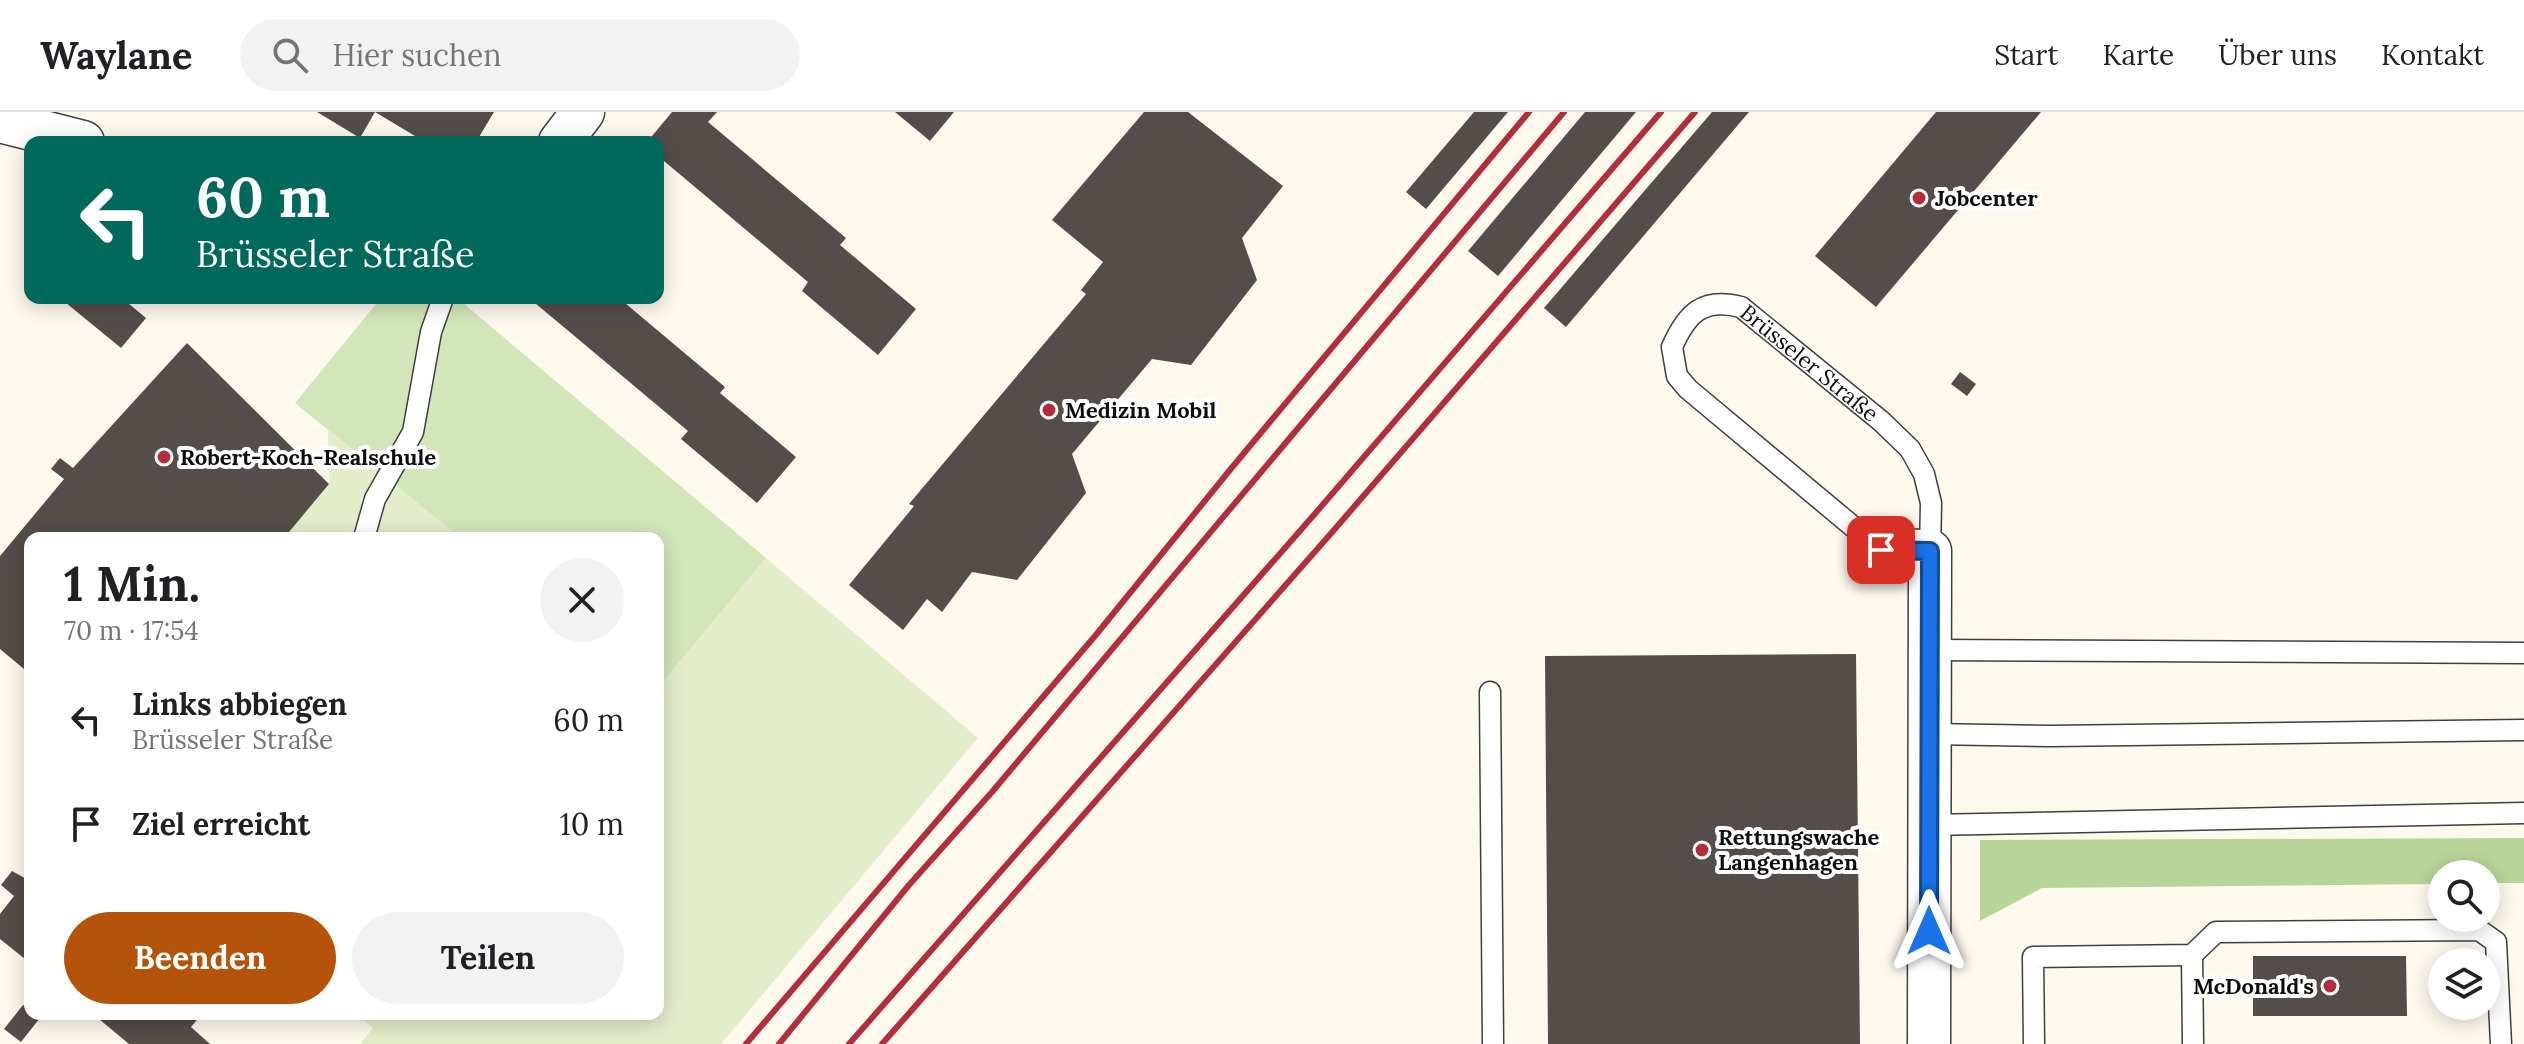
<!DOCTYPE html>
<html lang="de">
<meta charset="utf-8">
<style>
body{margin:0;font-family:Lora,serif;background:#f2f2f2;color:#202124;height:100vh;display:flex;flex-direction:column;font-size:30px;white-space:nowrap}
*{box-sizing:border-box;margin:0}
p{font-size:26px;color:#757577}
.icon{flex:none;width:44px;height:44px;fill:none;stroke:currentColor;stroke-width:2;stroke-linecap:round;stroke-linejoin:round}
.map{position:relative;flex:1;overflow:hidden}
.drawer{position:absolute;left:24px;top:420px;width:640px;height:488px;display:flex;flex-direction:column;background:#fff;border-radius:16px;box-shadow:0 4px 20px #0003}
.drawer>*{flex:none}
.top-card{position:absolute;left:24px;top:24px;width:640px;height:168px;border-radius:16px;box-shadow:0 4px 20px #0003;background:#00695c;color:#fff;overflow:hidden}
.tools{position:absolute;left:2428px;top:748px;display:grid;gap:16px}
.tools a{display:grid;place-items:center;width:72px;height:72px;border-radius:50%;background:#fff;box-shadow:0 4px 20px #0003;font-size:40px}
.pin{position:absolute;display:grid;place-items:center;width:68px;height:68px;color:#fff;margin:-34px;border-radius:16px;box-shadow:0 4px 12px #0006}
.me{position:absolute;width:88px;margin:-44px;rotate:0deg;stroke-linejoin:round;filter:drop-shadow(0 0 6px #0008)}
.turn{display:flex;align-items:center;gap:28px;height:168px;padding:0 40px;font-size:36px}
.turn .icon{width:104px;height:104px;stroke-width:2.5}
.turn b{display:block;font-size:56px;line-height:68px}
.round{display:grid;place-items:center;flex:none;width:84px;height:84px;border-radius:42px;background:#f2f2f2}
.headline{display:flex;align-items:center;justify-content:space-between;height:136px;padding:0 40px}
h1{font-size:48px;font-weight:800;line-height:60px}
.cta{display:flex;gap:16px;margin-top:auto;padding:16px 40px}
.cta a{flex:1;height:92px;border-radius:48px;background:#b45309;color:#fff;font-size:32px;font-weight:800;line-height:92px;text-align:center}
.cta a+a{background:#f2f2f2;color:#202124}
ul{padding:0;list-style:none}
li{display:flex;align-items:center;gap:24px;height:104px;padding:0 40px}
li div{flex:1}
li b{display:block;font-size:30px}
li em{font-style:normal}
header{display:flex;align-items:center;gap:48px;box-sizing:border-box;height:112px;padding:0 40px;background:#fff;border-bottom:2px solid #e0e0e0}
header strong{font-size:38px}
nav{display:flex;gap:44px;margin-inline-start:auto;font-size:28px}
.search{width:560px;height:72px;background:#f2f2f2;display:flex;align-items:center;gap:20px;box-sizing:border-box;padding:0 28px;border-radius:44px;color:#757577;font-size:30px}
.map>svg:first-child{display:block}
.green{fill:#d3e6b9}
.forest{fill:#b8d599}
.pitch{fill:#e3edca}
.building{fill:#544d49}
.lines{fill:none;stroke-linecap:round;stroke-linejoin:round}
.lane-casing{stroke:#3f3f3f;stroke-width:23}
.street-casing{stroke:#3f3f3f;stroke-width:45}
.lane{stroke:#fff;stroke-width:20}
.street{stroke:#fff;stroke-width:42}
.rail{stroke:#b32e3c;stroke-width:6}
.route-casing{stroke:#114b97;stroke-width:20}
.route{stroke:#1a73e8;stroke-width:14}
.poi-dot{fill:#b32e3c;stroke:#fff;stroke-width:3}
.labels{text-anchor:middle;dominant-baseline:central;stroke-width:8;stroke-linejoin:round;paint-order:stroke}
.poi-label{font-size:22px;font-weight:bold;fill:#0c0c0c;stroke:#fff;text-anchor:start}
.street-label{font-size:22px;fill:#0c0c0c;stroke:#fff}
</style>
<header>
<strong>Waylane</strong>
<div class="search"><svg class="icon" aria-label="search" viewBox="0 0 24 24"><circle cx="10" cy="10" r="6"/><path d="M15 15l6 6"/></svg>Hier suchen</div>
<nav><a>Start</a><a>Karte</a><a>Über uns</a><a>Kontakt</a></nav>
</header>
<div class="map">
<svg width="2524" height="932" viewBox="0 0 2524 932">
<rect width="100%" height="100%" fill="#fef9ed"/>
<path class="green" d="M381 186H457L766 446 658 576V426H460L295 291Z"/>
<path class="forest" d="M2524 726V771H2486V762H2442V772L2042 776 1980 809V728Z"/>
<path class="pitch" d="M328 317 460 426H284L329 372Z
M766 446 978 626 721 932H360L373 916 356 902H658V576Z"/>
<path class="building" d="M317 0H494L476 30H425L375 0 360 26Z
M672 0H717L708 10 846 126 840 133 916 197 878 243 802 179 808 170 658 44V30H647Z
M895 0H954L930 29Z
M1144 0H1188L1283 74 1242 126 1257 168 1191 253 1152 247 1072 342 1086 381 1017 468 972 460 942 500 927 487 903 518 849 473 914 394 909 392 1086 182 1081 178 1103 150 1052 108Z
M1474 0H1508L1426 97 1406 80Z
M1585 0H1636L1498 164 1468 139Z
M1712 0H1749L1566 215 1544 196Z
M1936 0H2041L1876 195 1815 144Z
M60 186H122L146 206 121 236Z
M529 186H619L725 275 720 281 796 345 757 391 681 327 688 319Z
M187 231 329 372 284 426H30V562L0 537V444L64 367 51 357 60 346 73 356Z
M1960 260 1976 272 1967 284 1951 272Z
M1856 542 1860 932H1548L1545 544Z
M12 759 30 769V851L0 827V802L14 784 1 773Z
M2253 844H2406L2407 904H2253Z
M23 893 30 898V902L40 906 21 930 4 917Z
M93 902H202L191 915 210 932H129Z"/>
<g class="lines">
<defs>
<g id="lane">
<path d="M364 426 375 387 413 320 431 220 443 186"/>
<path id="s1" d="M1881 438 1688 277 1677 264 1672 235C1687 201 1703 185 1741 195L1881 309 1910 337 1924 362 1931 391 1930 439"/>
<path d="M1928 538 2524 541"/>
<path d="M1490 580 1493 932"/>
<path d="M1929 622 2051 624 2524 618"/>
<path d="M1929 713 2524 701"/>
<path d="M2192 843 2193 932"/>
<path d="M2034 932 2033 845 2192 843 2216 820 2479 818 2496 830 2501 932"/>
</g>
<path id="street" d="M0 9 83 30
M560 30 583 0
M1881 438 1930 439 1929 932"/>
</defs>
<use href="#lane" class="lane-casing"/>
<use href="#street" class="street-casing"/>
<use href="#lane" class="lane"/>
<use href="#street" class="street"/>
<path class="rail" d="M746 932 1095 524 1234 353 1529 0
M779 932 909 773 992 680 1564 0
M849 932 1313 404 1661 0
M882 932 1334 418 1695 0"/>
</g>
<g class="lines">
<defs>
<path id="route" d="M1881 438 1930 439 1929 819"/>
</defs>
<use href="#route" class="route-casing"/>
<use href="#route" class="route"/>
</g>
<g class="poi-dot">
<circle cx="1919" cy="86" r="8"/>
<circle cx="1049" cy="298" r="8"/>
<circle cx="164" cy="345" r="8"/>
<circle cx="1702" cy="738" r="8"/>
<circle cx="2330" cy="874" r="8"/>
</g>
<g class="labels">
<g class="poi-label">
<text x="1935" y="86">Jobcenter</text>
<text x="1065" y="298">Medizin Mobil</text>
<text x="180" y="345">Robert-Koch-Realschule</text>
<text x="1718" y="725">Rettungswache<tspan x="1718" dy="25">Langenhagen</tspan></text>
<text x="2314" y="874" text-anchor="end">McDonald's</text>
</g>
<g class="street-label">
<text stroke="none"><textPath href="#s1" startOffset="476">Brüsseler Straße</textPath></text>
</g>
</g>
</svg>
<div class="tools">
<a><svg class="icon" aria-label="search" viewBox="0 0 24 24"><circle cx="10" cy="10" r="6"/><path d="M15 15l6 6"/></svg></a>
<a><svg class="icon" aria-label="layers" viewBox="0 0 24 24"><path d="M12 4l9 5-9 5-9-5zM3 14l9 5 9-5"/></svg></a>
</div>
<div class="pin" style="left:1881px;top:438px;background:#d93025"><svg class="icon" aria-label="arrive" viewBox="0 0 24 24"><path d="M6 21V4h12l-3 4 3 4H6"/></svg></div>
<svg class="me" style="left:1929px;top:819px" viewBox="-20 -20 40 40"><path d="M0-17L14 15 0 8-14 15z" fill="#1a73e8" stroke="#fff" stroke-width="4"/></svg>
<div class="top-card">
<div class="turn"><svg class="icon" aria-label="left" viewBox="0 0 24 24"><path d="M17 20v-9H6M10 6l-5 5 5 5"/></svg><div><b>60 m</b>Brüsseler Straße</div></div>
</div>
<section class="drawer">
<div class="headline"><div><h1>1 Min.</h1><p>70 m · 17:54</p></div><a class="round"><svg class="icon" aria-label="close" viewBox="0 0 24 24"><path d="M6 6l12 12M18 6L6 18"/></svg></a></div>
<ul>
<li><svg class="icon" aria-label="left" viewBox="0 0 24 24"><path d="M17 20v-9H6M10 6l-5 5 5 5"/></svg><div><b>Links abbiegen</b><p>Brüsseler Straße</p></div><em>60 m</em></li>
<li><svg class="icon" aria-label="arrive" viewBox="0 0 24 24"><path d="M6 21V4h12l-3 4 3 4H6"/></svg><div><b>Ziel erreicht</b></div><em>10 m</em></li>
</ul>
<div class="cta"><a>Beenden</a><a>Teilen</a></div>
</section>
</div>
